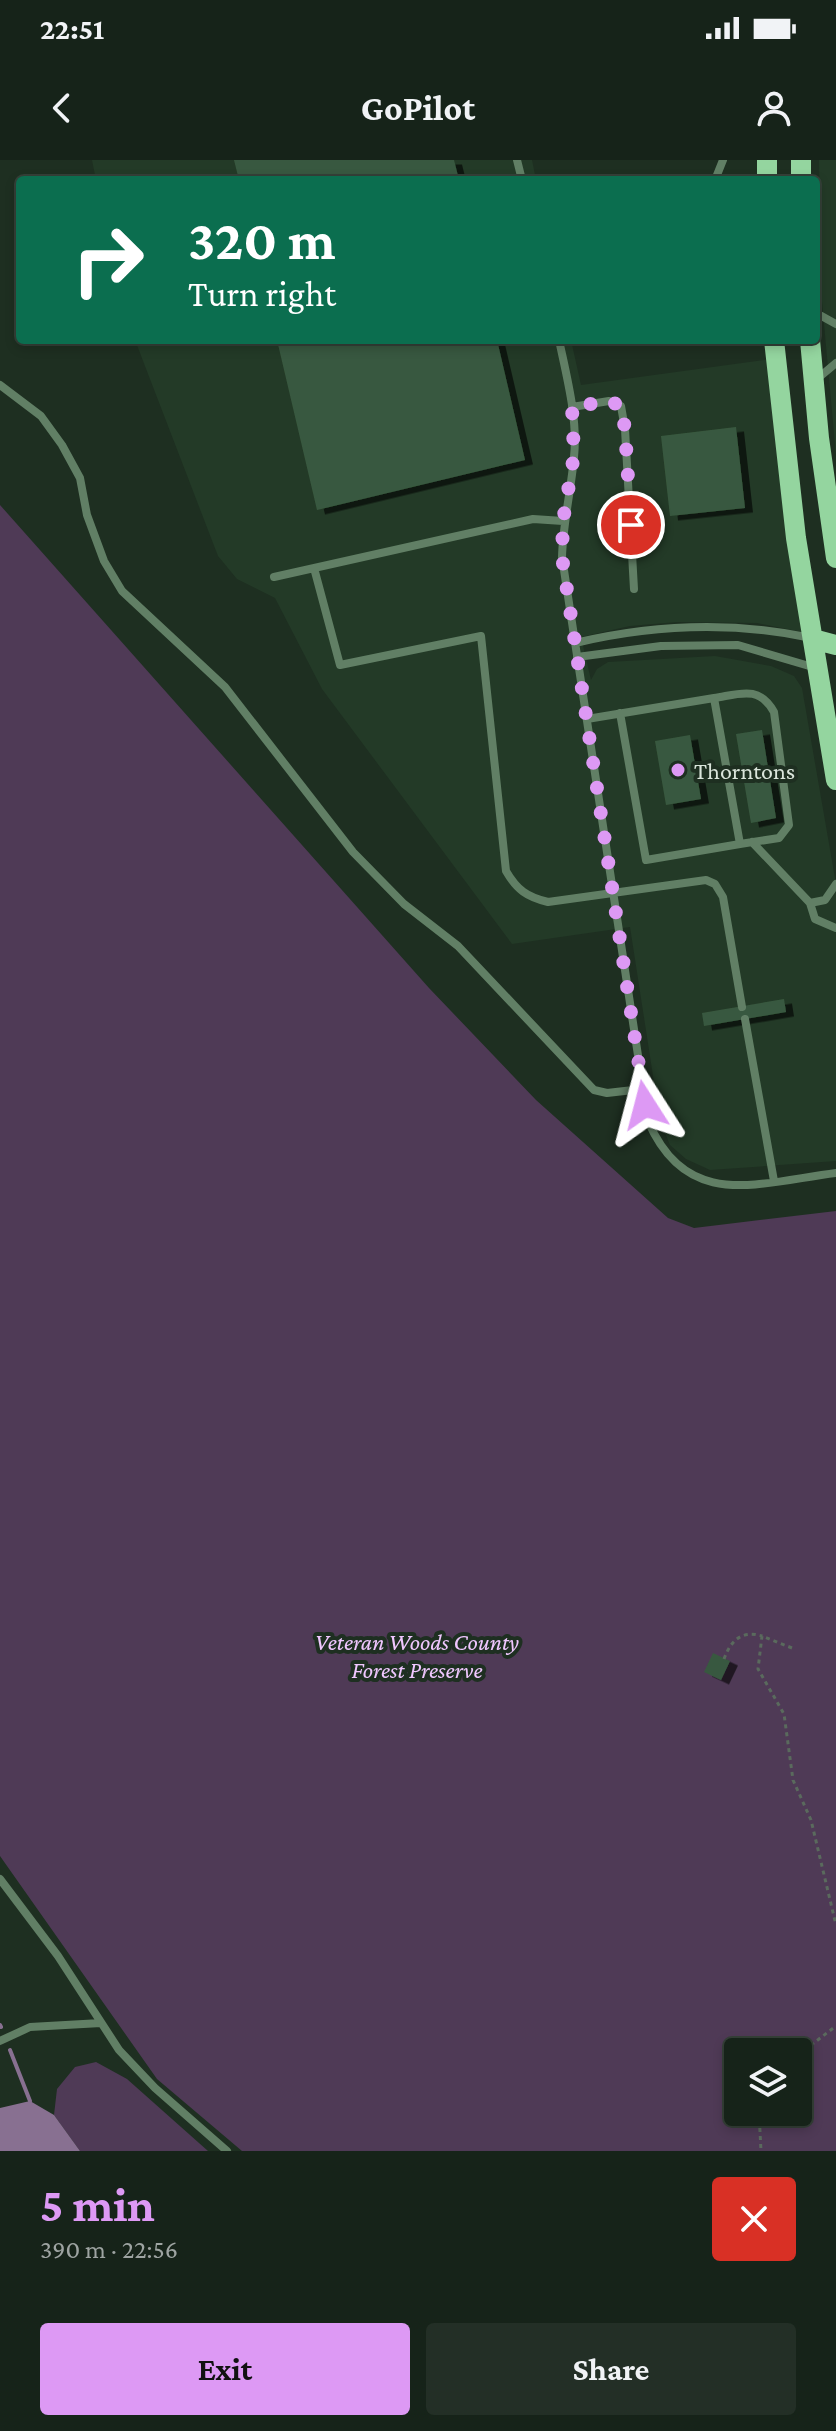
<!DOCTYPE html>
<meta charset="utf-8">
<style>
body{margin:0;font-family:"Crimson Pro",serif;background:#232f26;color:#f1f3f6;height:100vh;display:flex;flex-direction:column;font-size:30px;white-space:nowrap}
*{box-sizing:border-box;margin:0}
p{font-size:26px;color:#9ea4a2}
.icon{flex:none;width:44px;height:44px;fill:none;stroke:currentColor;stroke-width:2;stroke-linecap:round;stroke-linejoin:round}
.map{position:relative;height:1991px;overflow:hidden}
.details{display:flex;flex-direction:column;background:#162319;flex:1}
.details>*{flex:none}
.banner{position:absolute;left:16px;top:16px;width:804px;height:168px;border-radius:8px;box-shadow:0 4px 12px #0003,0 0 0 2px #354038;background:#0b6e4f;color:#fff;overflow:hidden}
.tools{position:absolute;left:724px;top:1878px;display:grid;gap:16px}
.tools a{display:grid;place-items:center;width:88px;height:88px;border-radius:8px;background:#162319;box-shadow:0 4px 12px #0003,0 0 0 2px #354038;font-size:40px}
.pin{position:absolute;display:grid;place-items:center;width:68px;height:68px;color:#fff;margin:-34px;border:4px solid #fff;border-radius:50%;box-shadow:0 2px 8px #0007}
.me{position:absolute;width:88px;margin:-44px;rotate:351deg;stroke-linejoin:round;filter:drop-shadow(0 0 6px #0008)}
.turn{display:flex;align-items:center;gap:28px;height:168px;padding:0 40px;font-size:36px}
.turn .icon{width:104px;height:104px;stroke-width:2.5}
.turn b{display:block;font-size:56px;line-height:68px}
.round{display:grid;place-items:center;flex:none;width:84px;height:84px;border-radius:8px;background:#232f26}
.headline{display:flex;align-items:center;justify-content:space-between;height:136px;padding:0 40px}
h1{font-size:48px;font-weight:700;line-height:60px;color:#dd99f4}
.action{display:flex;gap:16px;margin-top:auto;padding:16px 40px}
.action a{flex:1;height:92px;border-radius:8px;background:#dd99f4;color:#111;font-size:32px;font-weight:700;line-height:92px;text-align:center}
.action a+a{background:#232f26;color:#f1f3f6}
.status{display:flex;justify-content:space-between;align-items:center;height:56px;padding:0 40px;background:#162319;direction:ltr}
.status svg{height:22px;fill:currentColor}
header{display:flex;justify-content:space-between;align-items:center;height:104px;padding:0 40px;background:#162319;font-size:36px;font-weight:700}
.map>svg:first-child{display:block}
.built{fill:#233a27}
.green{fill:#4f3a56;fill-rule:evenodd}
.water{fill:#887091}
.lines{fill:none;stroke-linecap:round;stroke-linejoin:round}
.stream{stroke:#887091;stroke-width:4}
.building{fill:#39593f;filter:url(#shadow)}
.path{stroke:#5a6a5d;stroke-width:3;stroke-dasharray:4 4;stroke-linecap:butt}
.lane{stroke:#617f65;stroke-width:8}
.primary{stroke:#94d59f;stroke-width:20}
.route{stroke:#dd99f4;stroke-width:14;stroke-dasharray:0 25.2}
.poi-dot{fill:#dd99f4;stroke:#1e2f21;stroke-width:3}
.labels{text-anchor:middle;dominant-baseline:central;stroke-width:8;stroke-linejoin:round;paint-order:stroke}
.poi-label{font-size:24px;fill:#dae5db;stroke:#1e2f21;text-anchor:start}
.park-label{font-size:24px;font-style:italic;fill:#f0c7ff;stroke:#1e2f21}
</style>
<div class="status"><b>22:51</b><svg viewBox="0 0 49 12"><path d="M0 12V9h3v3zM5 12V6h3v6zM10 12V3h3v9zM15 12V0h3v12zM26 1h20v11H26zM47 4h2v5h-2z"/></svg></div>
<header><svg class="icon" aria-label="back" viewBox="0 0 24 24"><path d="M15 5l-7 7 7 7"/></svg>GoPilot<svg class="icon" aria-label="person" viewBox="0 0 24 24"><circle cx="12" cy="8" r="4"/><path d="M4 21q1-7 8-7t8 7"/></svg></header>
<div class="map">
<svg width="836" height="1991" viewBox="0 0 836 1991">
<defs>
<filter id="shadow"><feDropShadow dx="8" dy="4.5" stdDeviation="0" flood-color="#0009"/></filter>
</defs>
<rect width="100%" height="100%" fill="#1e2f21"/>
<path class="built" d="M92 0H532L536 20H96Z
M819 0H836V295L822 142Z
M135 180H571L581 225 772 199 807 473 757 463 677 462 630 466 581 477 591 520 597 509 608 502 715 496 771 506 794 516 802 528 836 724V1001L710 1010 686 999 670 985 660 961 630 767 512 784 322 529 275 438 237 419 218 396Z"/>
<path class="green" d="M0 345 429 828 536 940 668 1058 694 1068 836 1051V1991H242L157 1919 0 1696ZM738 1892H798V1952H738Z
M96 1902 127 1919 208 1991H80L54 1955 57 1929 75 1907Z"/>
<path class="water" d="M30 1941 54 1955 80 1991H0V1948Z"/>
<g class="lines">
<path class="stream" d="M0 1865 1 1867
M10 1890 30 1941"/>
</g>
<path class="building" d="M234 0H454L459 20H239Z
M277 180H497L525 300 317 350Z
M736 267 745 348 670 356 661 276Z
M762 570 776 658 751 663 736 574Z
M690 575 701 639 666 645 655 581Z
M784 839 786 852 704 866 702 853Z
M713 1493 730 1501 721 1520 704 1512Z"/>
<g class="lines">
<path class="path" d="M792 1488 762 1476 758 1509 784 1554 793 1620 811 1660 836 1765
M724 1499C731 1480 742 1470 762 1476
M798 1895 836 1866
M759 1952 761 1991"/>
<path class="lane" d="M517 0 522 20
M715 20 723 0
M816 153 836 164
M559 180C567 218 578 259 574 297 571 331 563 363 562 397L648 961C687 1051 757 1023 836 1013
M817 219 836 203
M0 225 41 256 62 285 80 318 87 355 104 401 122 431 225 527 353 692 404 744 458 786 594 930 607 933 642 929
M572 247 609 241 621 246 625 269 634 429
M314 408 340 505 481 476 506 711C517 730 527 737 548 742L706 720 715 724 723 737 742 847
M274 417 533 359 563 361
M575 483C655 464 732 461 812 478
M577 497 661 486 738 485 816 508
M714 538C740 534 759 525 774 552L789 665 779 678 740 684
M587 559 714 538 740 684 646 700 620 553
M752 682 810 743 815 759 836 768
M810 743 825 740 836 724
M745 859 774 1021
M0 1719 58 1796 119 1890 155 1928 227 1991
M0 1881 30 1867 101 1863"/>
<path class="primary" d="M801 0V20
M767 20V0
M774 180 796 378 836 620
M810 180 819 278 836 398
M813 479 836 485"/>
</g>
<g class="lines">
<path class="route" d="M631 365 625 269 621 246 609 241 572 247 574 295 563 361 562 397 645 945"/>
</g>
<circle class="poi-dot" cx="678" cy="610" r="8"/>
<g class="labels">
<g class="poi-label">
<text x="694" y="610">Thorntons</text>
</g>
<g class="park-label">
<text x="417" y="1481">Veteran Woods County<tspan x="417" dy="28">Forest Preserve</tspan></text>
</g>
</g>
</svg>
<div class="tools">
<a><svg class="icon" aria-label="layers" viewBox="0 0 24 24"><path d="M12 4l9 5-9 5-9-5zM3 14l9 5 9-5"/></svg></a>
</div>
<div class="pin" style="left:631px;top:365px;background:#d93025"><svg class="icon" aria-label="arrive" viewBox="0 0 24 24"><path d="M6 21V4h12l-3 4 3 4H6"/></svg></div>
<svg class="me" style="left:645px;top:945px" viewBox="-20 -20 40 40"><path d="M0-17L14 15 0 8-14 15z" fill="#dd99f4" stroke="#fff" stroke-width="4"/></svg>
<div class="banner">
<div class="turn"><svg class="icon" aria-label="right" viewBox="0 0 24 24"><path d="M7 20v-9h11M14 6l5 5-5 5"/></svg><div><b>320 m</b>Turn right</div></div>
</div>
</div>
<section class="details">
<div class="headline"><div><h1>5 min</h1><p>390 m · 22:56</p></div><a class="round" style="background:#d93025;color:#fff"><svg class="icon" aria-label="close" viewBox="0 0 24 24"><path d="M6 6l12 12M18 6L6 18"/></svg></a></div>
<div class="action"><a>Exit</a><a>Share</a></div>
</section>
